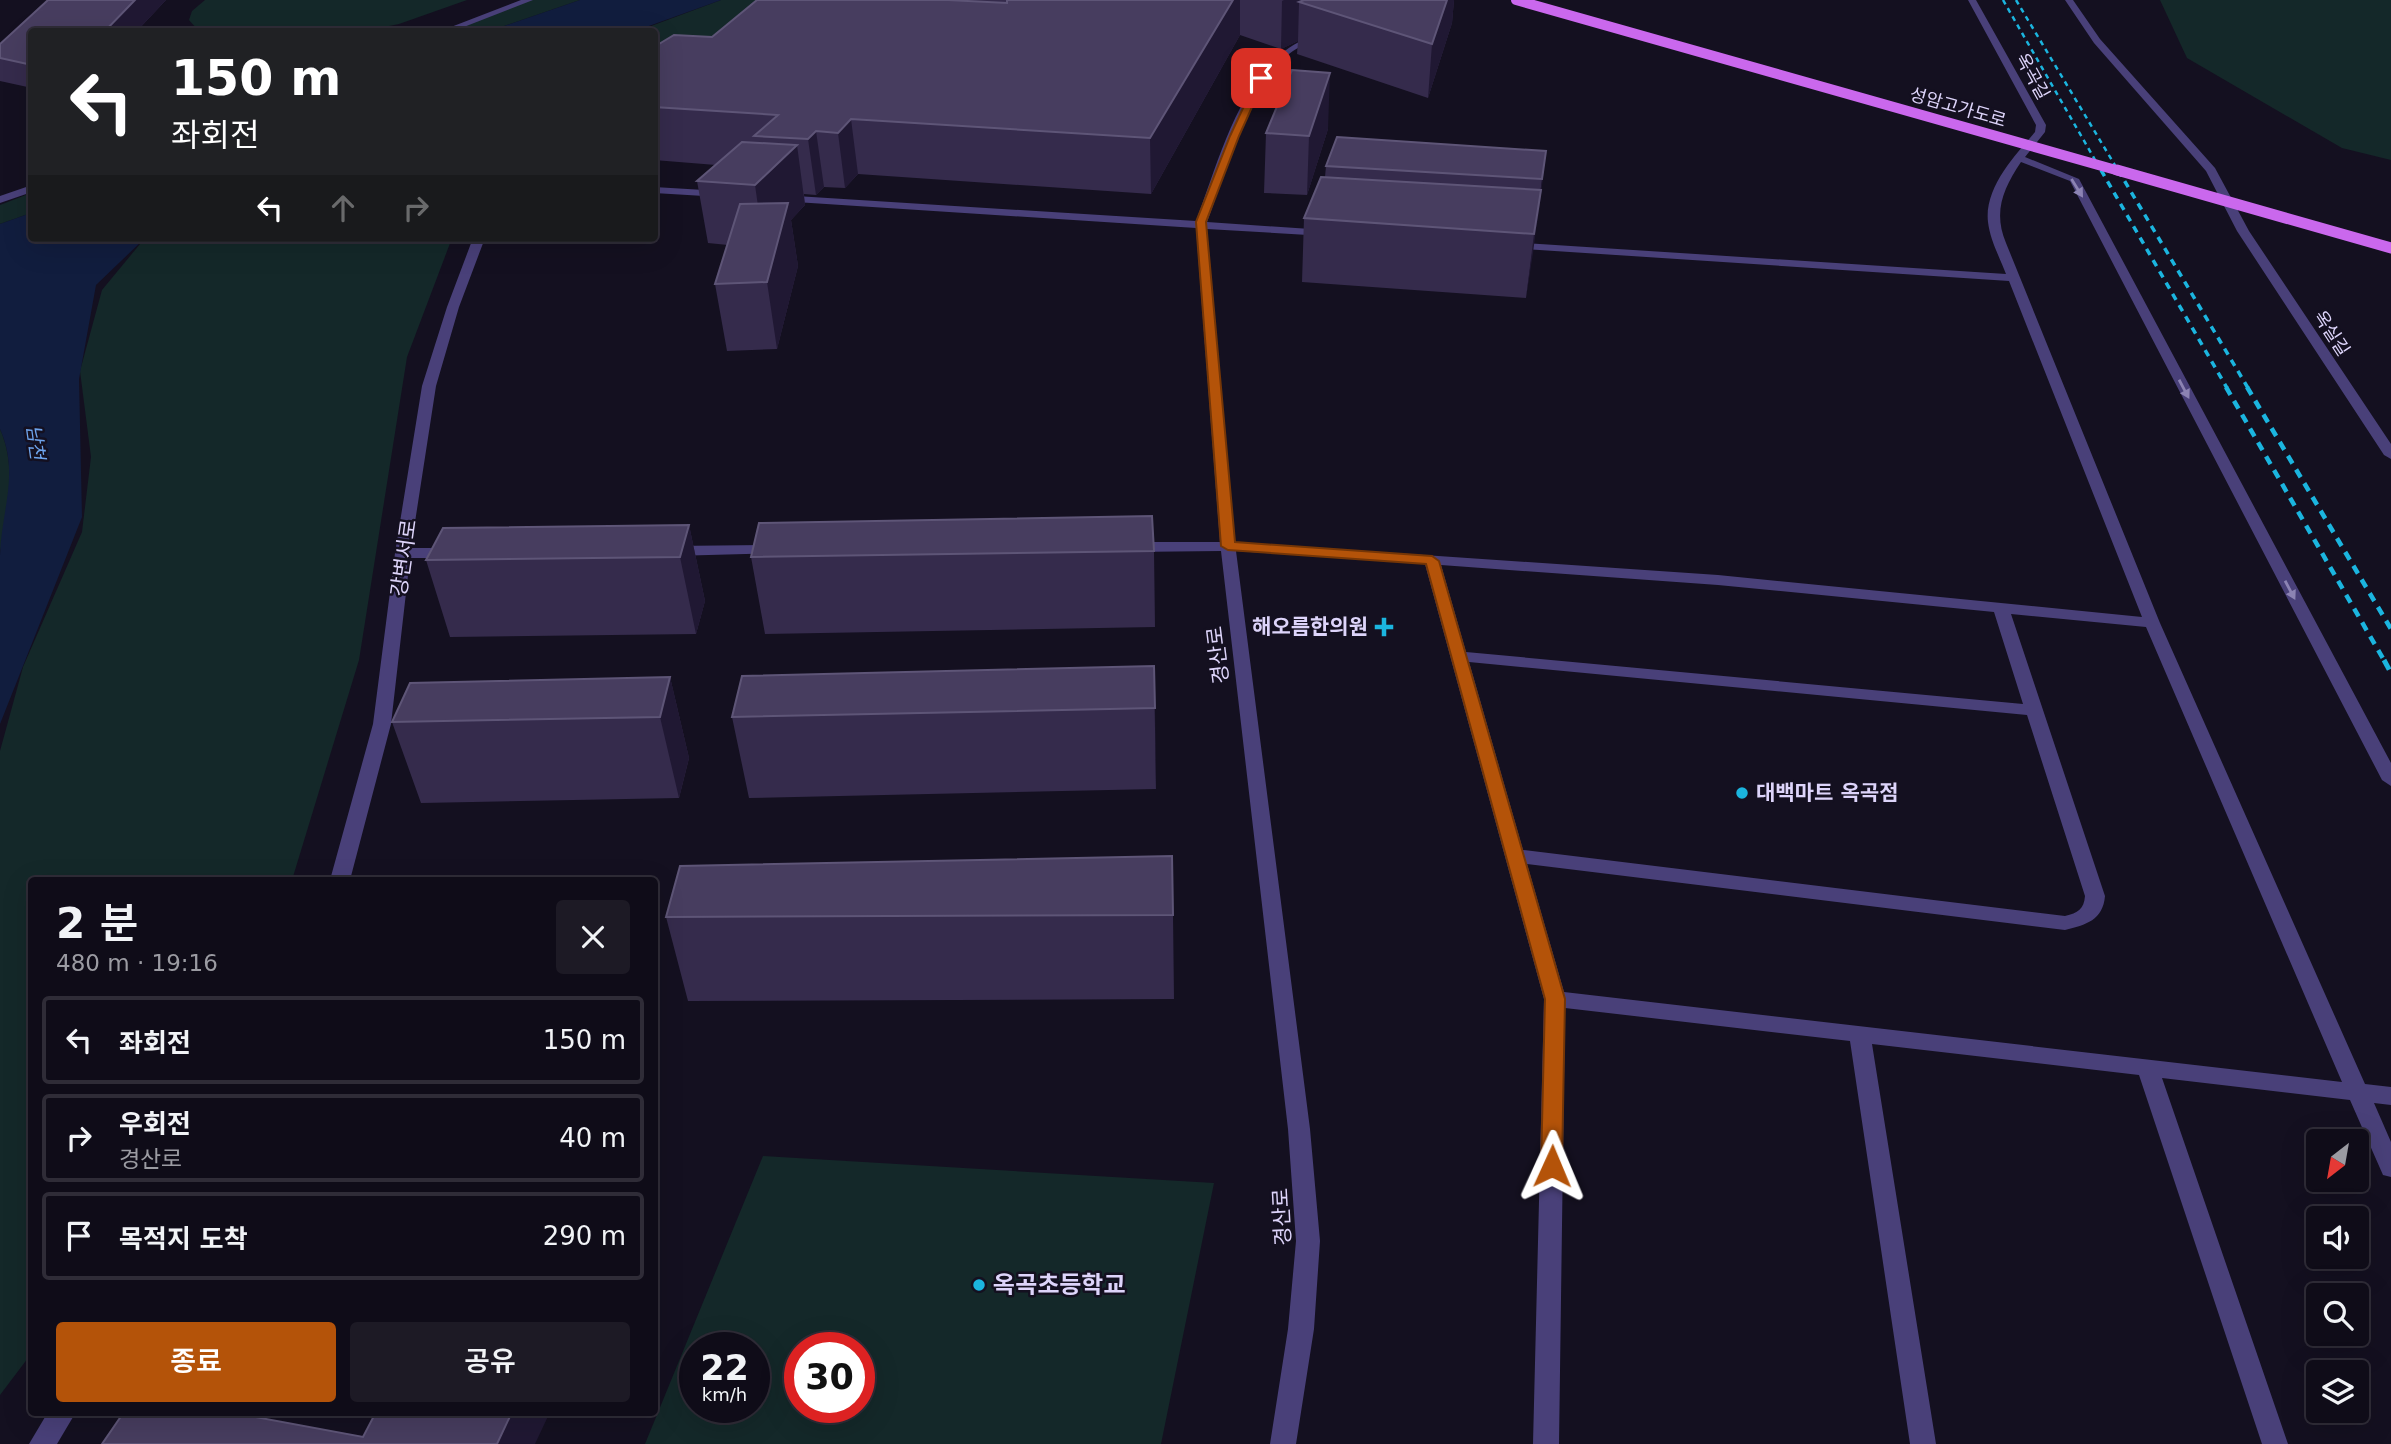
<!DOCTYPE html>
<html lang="ko">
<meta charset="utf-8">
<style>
body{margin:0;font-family:"DejaVu Sans","Noto Sans KR",sans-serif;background:#1d1a25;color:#f1f3f6;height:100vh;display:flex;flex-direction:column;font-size:26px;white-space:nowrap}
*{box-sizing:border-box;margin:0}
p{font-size:23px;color:#9b9ba2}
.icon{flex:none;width:38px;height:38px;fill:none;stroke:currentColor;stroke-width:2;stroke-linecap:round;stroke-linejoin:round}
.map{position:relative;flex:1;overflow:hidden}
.details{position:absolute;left:28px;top:877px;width:630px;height:539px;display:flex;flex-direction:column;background:#0f0c18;border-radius:7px;box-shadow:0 7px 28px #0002,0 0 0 2px #2f2c37}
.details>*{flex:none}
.top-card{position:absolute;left:28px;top:28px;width:630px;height:214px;border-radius:7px;box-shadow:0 7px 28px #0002,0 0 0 2px #2f2c37;background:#202124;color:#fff;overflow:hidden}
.needle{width:46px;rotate:211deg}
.tools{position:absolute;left:2306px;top:1129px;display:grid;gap:14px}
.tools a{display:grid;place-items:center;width:63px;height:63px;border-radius:7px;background:#0f0c18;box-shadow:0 7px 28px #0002,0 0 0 2px #2f2c37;font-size:35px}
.speed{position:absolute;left:679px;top:1332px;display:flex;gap:14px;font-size:35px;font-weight:700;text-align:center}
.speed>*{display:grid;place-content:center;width:91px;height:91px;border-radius:50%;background:#0f0c18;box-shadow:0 7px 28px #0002,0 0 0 2px #2f2c37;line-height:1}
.speed small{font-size:18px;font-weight:400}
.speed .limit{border:10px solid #d22;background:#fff;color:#111}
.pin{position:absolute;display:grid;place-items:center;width:60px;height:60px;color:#fff;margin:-30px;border-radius:14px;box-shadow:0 4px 10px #0006}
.me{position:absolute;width:77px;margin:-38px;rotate:1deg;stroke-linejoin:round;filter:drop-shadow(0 0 5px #0008)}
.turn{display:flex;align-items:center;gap:24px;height:147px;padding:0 28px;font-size:32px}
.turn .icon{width:91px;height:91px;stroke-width:2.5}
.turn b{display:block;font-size:49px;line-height:60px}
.lanes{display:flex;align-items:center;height:66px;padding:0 28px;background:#0003;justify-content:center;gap:35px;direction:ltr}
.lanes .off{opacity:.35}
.round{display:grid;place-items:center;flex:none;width:74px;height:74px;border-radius:7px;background:#1d1a25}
.summary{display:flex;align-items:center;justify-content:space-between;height:119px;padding:0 28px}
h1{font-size:42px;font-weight:600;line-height:52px}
.cta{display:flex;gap:14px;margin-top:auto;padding:14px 28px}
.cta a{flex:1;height:80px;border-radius:7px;background:#b45309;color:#fff;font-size:28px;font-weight:600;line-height:80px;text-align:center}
.cta a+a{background:#1d1a25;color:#f1f3f6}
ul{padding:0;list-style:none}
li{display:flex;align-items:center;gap:21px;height:88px;margin:0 14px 10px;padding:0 14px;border:4px solid #2f2c37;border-radius:7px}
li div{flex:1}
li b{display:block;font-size:26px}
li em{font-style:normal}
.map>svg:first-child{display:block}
.green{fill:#142829;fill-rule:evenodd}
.water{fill:#111d3e}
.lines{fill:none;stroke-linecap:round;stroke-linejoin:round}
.minor{fill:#494079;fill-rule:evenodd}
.rail-far3{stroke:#1bb5df;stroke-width:2.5;stroke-dasharray:5 4.5;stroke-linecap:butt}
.rail-far2{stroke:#1bb5df;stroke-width:3.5;stroke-dasharray:7 6;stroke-linecap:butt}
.rail-far1{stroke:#1bb5df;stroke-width:4.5;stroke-dasharray:9 7;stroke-linecap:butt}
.rail{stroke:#1bb5df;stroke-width:5;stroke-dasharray:11 10;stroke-linecap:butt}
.major-bridge-far1{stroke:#ca68ed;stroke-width:10}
.major-bridge{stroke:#ca68ed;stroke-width:11}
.wall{fill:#352b4c}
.shaded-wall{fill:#201833}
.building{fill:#473d5f;stroke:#5e5577;stroke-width:2}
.oneway{fill:#8c83b3}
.route{fill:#b45309;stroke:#753606;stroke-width:2}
.poi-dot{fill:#1bb5df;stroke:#141020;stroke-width:2.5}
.labels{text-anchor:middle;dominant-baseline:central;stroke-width:5;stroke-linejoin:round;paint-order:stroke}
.far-street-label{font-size:18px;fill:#ddd4fa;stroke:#141020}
.far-water-label{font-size:19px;font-style:italic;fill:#6ea4ed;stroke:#141020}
.street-label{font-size:21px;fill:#ddd4fa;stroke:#141020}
.poi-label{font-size:21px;font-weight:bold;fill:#ddd4fa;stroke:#141020;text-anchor:end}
.near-poi-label{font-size:24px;font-weight:bold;fill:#ddd4fa;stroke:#141020;text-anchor:start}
</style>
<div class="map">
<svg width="2391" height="1444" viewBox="0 0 2391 1444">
<rect width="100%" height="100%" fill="#141020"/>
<path class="green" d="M205 0H467L399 24 364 31H205L197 29 189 20 192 11Z
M529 0H580L490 31 442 32Z
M721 0H825L655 66 654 32H635Z
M2160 0H2391V160L2342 148 2187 58Z
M31 193V213L0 224V205Z
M145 238H452L407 357 359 660 292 880H32L31 1354 0 1395V751L23 667 82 532 91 457 80 371 102 290Z
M0 429C17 467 8 512 0 552Z
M763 1156 1214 1183 1161 1444H645ZM695 1348H754V1407H695ZM800 1348H859V1407H800Z"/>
<path class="water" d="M580 0H721L635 31H490Z
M31 213 32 238H145L96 285 79 379 82 517 0 724C0 668 0 612 0 556 1 511 20 474 0 429V224Z"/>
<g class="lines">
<path class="minor" d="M521 0H533L451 32H438Z
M1968 0H1976L2046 125 2045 132 2025 157 2079 179 2391 763V786L2382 780 2070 181 2021 162C2003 189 1993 212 2006 243L2160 623 2365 1084 2391 1087V1105L2374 1103 2391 1142V1177L2383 1175 2350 1100 2162 1078 2288 1444H2262L2139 1075 1872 1044 1936 1444H1910L1850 1041 1565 1008 1559 1444H1533L1544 999 1425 564 1236 551 1310 1129 1320 1241 1314 1329 1296 1444H1270L1288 1329 1296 1241 1288 1129 1221 551 1130 552 1122 547 1130 542H1220L1196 228 780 201 775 198 780 195 1196 221C1219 162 1241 68 1303 40 1310 36 1316 33 1323 33V37C1312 42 1298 46 1289 54 1246 91 1227 169 1207 222L1325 230 1331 233 1325 236 1207 229 1235 542 1718 575 2142 617 2009 281 1510 248 1504 245 1510 242 2006 274C2000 258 1990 240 1988 222 1984 188 2015 155 2035 132L2036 125ZM1441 565 1718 585 1994 612 2023 704 1466 652ZM2011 614 2146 627 2342 1082 1564 992 1527 864 2065 930C2086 925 2103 920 2105 896ZM1469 662 2027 715 2085 896C2084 909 2078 913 2065 916L1523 850Z
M2065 0H2073L2100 39 2215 168 2249 231 2391 444V459L2384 455 2237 231 2206 171 2094 43Z
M32 185V192L0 203V196Z
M654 187 721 191 726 194 721 197 654 193Z
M473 238H485L459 307 436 386 411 548H451L459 553 451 558H410L391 724 350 880H330L373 724 395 553 422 386 447 307Z
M777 545 785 550 782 553 672 556 664 551 672 546Z
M48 1412H76L57 1444H29Z"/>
<path class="rail-far3" d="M2003 0 2102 172
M2016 0 2119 172"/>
<path class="rail-far2" d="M2101 170 2227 388
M2118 170 2248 388"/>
<path class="rail-far1" d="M2226 387 2385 662
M2247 387 2391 629"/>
<path class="rail" d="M2384 660 2391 673"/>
<path class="major-bridge-far1" d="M1516 0 2123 172"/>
<path class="major-bridge" d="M2117 170 2391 248"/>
</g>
<path class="wall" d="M48 0H166L136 32H32V88L0 81V44Z
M757 0H1454L1452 23 1428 98 1297 54 1298 41 1281 49 1240 35 1151 194 858 174 845 188 824 187 816 195 804 194 805 205 791 220 798 266 777 349 727 351 715 284 728 245 708 243 697 181 716 165 654 160V47L712 37Z
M1328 129 1307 195 1264 193 1266 133Z
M1546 151 1526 298 1302 282 1304 218 1325 177 1326 166Z
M689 525 705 601 696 634 450 637 426 560Z
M1154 551 1155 627 765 634 751 557Z
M1154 666 1156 789 749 798 732 717Z
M670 677 689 758 679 798 421 803 392 722Z
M1173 915 1174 999 688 1001 666 917Z"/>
<path class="shaded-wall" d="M135 0H166L136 32H104Z
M1233 0H1240V35L1151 194 1150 138Z
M1284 0H1398L1299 2 1298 41 1281 49 1282 1Z
M1447 0H1454L1452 23 1428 98 1432 44Z
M1330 73 1328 129 1307 195 1309 136Z
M851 119 858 174 845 188 838 133Z
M816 131 824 187 816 195 808 139Z
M797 145 805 205 791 220 798 266 777 349 767 282 764 248 755 185Z
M1546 151 1539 212 1534 241 1542 179Z
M1541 190 1533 253 1526 298 1534 234Z
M689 525 705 601 696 634 680 557Z
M1154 666 1156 746V789L1155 708Z
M670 677 689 758 679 798 660 717Z
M512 1412H550L535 1444H497Z"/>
<path class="building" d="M48 0H135L104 32H32V65L0 58V44Z
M757 0H948L1007 3V0H1233L1150 138 851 119 838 133 816 131 808 139 754 136 778 115 654 107V47L674 35 712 37Z
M1304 0H1447L1432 44 1299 2Z
M1292 70 1330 73 1309 136 1266 133Z
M1337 137 1546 151 1542 179 1326 166Z
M742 142 797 145 755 185 697 181Z
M1321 177 1541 190 1534 234 1304 218Z
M788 203 767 282 715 284 740 204Z
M1152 516 1154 551 751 557 759 523Z
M689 525 680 557 426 560 443 528Z
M1154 666 1155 708 732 717 742 676Z
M670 677 660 717 392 722 410 683Z
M1172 856 1173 915 666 917 680 866Z
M124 1412H228L363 1437 376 1412H512L497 1444H102Z"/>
<defs><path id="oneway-solid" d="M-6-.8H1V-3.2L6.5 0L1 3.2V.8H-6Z" transform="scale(1.75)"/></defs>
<g class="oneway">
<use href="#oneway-solid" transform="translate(2077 188) rotate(58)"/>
<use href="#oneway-solid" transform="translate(2184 389) rotate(62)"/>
<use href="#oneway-solid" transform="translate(2290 590) rotate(62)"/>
</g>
<path class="route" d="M1261 76 1265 78 1239 136 1206 222 1235 542 1432 556 1439 561 1565 999 1562 1166 1559 1172 1552 1174 1544 1172 1541 1166 1545 999 1426 564 1228 550 1221 546 1196 222 1230 136 1257 78Z"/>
<g class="poi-dot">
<path d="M1380.5 616.5h7v7h7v7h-7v7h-7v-7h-7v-7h7z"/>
<circle cx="1742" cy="793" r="7"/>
<circle cx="979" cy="1285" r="7"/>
</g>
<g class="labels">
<g class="far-street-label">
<text transform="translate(2033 76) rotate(61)">옥곡길</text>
<text transform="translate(1958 107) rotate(16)">성암고가도로</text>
<text transform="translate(2332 333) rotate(57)">옥실길</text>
</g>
<g class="far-water-label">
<text transform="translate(36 442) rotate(82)">남천</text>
</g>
<g class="street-label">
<text transform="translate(404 558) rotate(-82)">강변서로</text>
<text transform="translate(1218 655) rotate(-97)">경산로</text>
<text transform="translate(1282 1217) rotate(-93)">경산로</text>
</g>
<g class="poi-label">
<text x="1368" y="627">해오름한의원</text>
<text x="1756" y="793" text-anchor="start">대백마트 옥곡점</text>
</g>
<g class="near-poi-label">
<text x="993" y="1285">옥곡초등학교</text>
</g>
</g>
</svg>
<div class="tools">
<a><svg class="needle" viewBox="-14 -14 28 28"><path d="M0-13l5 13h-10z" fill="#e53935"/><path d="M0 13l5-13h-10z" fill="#9b9ba2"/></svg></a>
<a><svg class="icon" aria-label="sound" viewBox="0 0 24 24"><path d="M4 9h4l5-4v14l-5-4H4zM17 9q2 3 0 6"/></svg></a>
<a><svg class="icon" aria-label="search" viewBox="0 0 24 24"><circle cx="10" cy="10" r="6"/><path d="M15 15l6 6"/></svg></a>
<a><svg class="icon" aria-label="layers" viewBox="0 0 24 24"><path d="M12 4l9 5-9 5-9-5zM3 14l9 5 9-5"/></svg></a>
</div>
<div class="speed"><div>22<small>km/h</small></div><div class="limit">30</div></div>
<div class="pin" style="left:1261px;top:78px;background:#d93025"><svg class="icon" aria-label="arrive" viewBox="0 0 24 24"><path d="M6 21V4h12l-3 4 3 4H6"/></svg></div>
<svg class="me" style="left:1552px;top:1166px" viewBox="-20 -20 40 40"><path d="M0-17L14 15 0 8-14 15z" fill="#b45309" stroke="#fff" stroke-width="4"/></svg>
<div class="top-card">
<div class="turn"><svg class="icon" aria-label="left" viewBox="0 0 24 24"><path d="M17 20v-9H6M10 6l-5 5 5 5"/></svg><div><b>150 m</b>좌회전</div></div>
<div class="lanes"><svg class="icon" aria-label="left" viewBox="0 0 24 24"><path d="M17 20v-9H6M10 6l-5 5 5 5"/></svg><svg class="icon off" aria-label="ahead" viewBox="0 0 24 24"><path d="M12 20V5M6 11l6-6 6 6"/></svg><svg class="icon off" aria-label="right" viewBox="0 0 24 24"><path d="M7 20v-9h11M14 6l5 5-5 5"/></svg></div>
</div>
<section class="details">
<div class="summary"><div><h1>2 분</h1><p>480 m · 19:16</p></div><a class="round"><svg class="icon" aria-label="close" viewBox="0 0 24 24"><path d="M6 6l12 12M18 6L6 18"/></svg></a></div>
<ul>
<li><svg class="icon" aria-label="left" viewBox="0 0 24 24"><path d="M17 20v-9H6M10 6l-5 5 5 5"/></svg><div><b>좌회전</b></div><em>150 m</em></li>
<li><svg class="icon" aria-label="right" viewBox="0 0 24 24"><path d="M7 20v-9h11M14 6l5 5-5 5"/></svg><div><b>우회전</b><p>경산로</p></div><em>40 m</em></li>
<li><svg class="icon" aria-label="arrive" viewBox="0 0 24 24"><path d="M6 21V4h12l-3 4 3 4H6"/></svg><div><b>목적지 도착</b></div><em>290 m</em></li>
</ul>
<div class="cta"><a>종료</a><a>공유</a></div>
</section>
</div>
